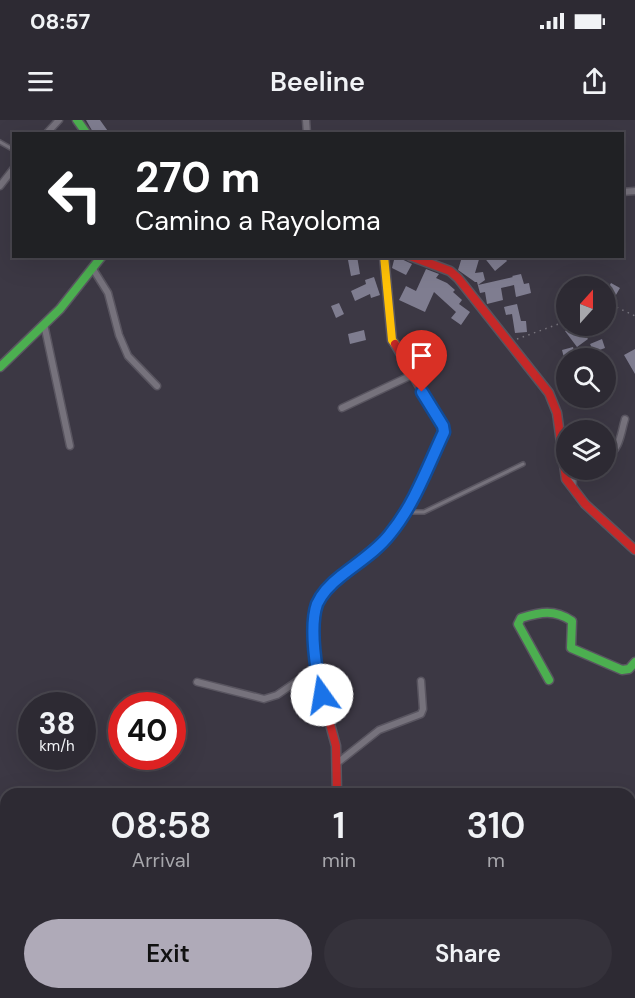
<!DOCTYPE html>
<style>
body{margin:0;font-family:"DM Sans",sans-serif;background:#35323b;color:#f1f3f6;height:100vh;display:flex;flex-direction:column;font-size:22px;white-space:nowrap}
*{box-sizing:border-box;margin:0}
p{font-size:20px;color:#a7a7ac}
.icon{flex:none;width:33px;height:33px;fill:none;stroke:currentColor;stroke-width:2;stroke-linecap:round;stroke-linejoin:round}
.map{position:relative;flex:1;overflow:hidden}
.panel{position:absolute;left:0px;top:668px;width:636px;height:212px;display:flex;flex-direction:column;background:#2d2a33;border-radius:18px 18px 0 0;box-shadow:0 6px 24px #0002,0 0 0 2px #48464e}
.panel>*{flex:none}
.banner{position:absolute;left:12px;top:12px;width:612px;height:126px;border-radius:0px;box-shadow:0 6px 24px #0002,0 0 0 2px #48464e;background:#202124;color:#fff;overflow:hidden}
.needle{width:39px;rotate:21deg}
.fabs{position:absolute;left:556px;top:156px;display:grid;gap:12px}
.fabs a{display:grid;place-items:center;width:60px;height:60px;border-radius:50%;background:#2d2a33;box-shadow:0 6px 24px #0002,0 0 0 2px #48464e;font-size:30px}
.speed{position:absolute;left:18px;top:572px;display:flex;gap:12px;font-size:30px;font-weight:700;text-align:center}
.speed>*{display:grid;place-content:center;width:78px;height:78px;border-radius:50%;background:#2d2a33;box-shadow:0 6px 24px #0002,0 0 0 2px #48464e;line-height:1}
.speed small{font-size:15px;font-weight:400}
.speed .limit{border:9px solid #d22;background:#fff;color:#111}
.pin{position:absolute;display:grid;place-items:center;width:51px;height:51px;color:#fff;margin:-62px -26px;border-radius:50% 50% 50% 0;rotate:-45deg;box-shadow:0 0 6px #0007}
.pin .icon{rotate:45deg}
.me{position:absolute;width:66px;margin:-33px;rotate:347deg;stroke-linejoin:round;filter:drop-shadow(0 0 4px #0008)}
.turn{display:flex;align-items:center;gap:21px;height:126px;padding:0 24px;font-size:27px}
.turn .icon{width:78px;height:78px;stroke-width:2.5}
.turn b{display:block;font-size:42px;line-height:51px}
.eta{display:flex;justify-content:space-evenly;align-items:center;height:102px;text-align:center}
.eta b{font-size:36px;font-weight:600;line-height:42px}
.primary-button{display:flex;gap:12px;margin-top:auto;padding:12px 24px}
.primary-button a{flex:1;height:69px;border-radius:36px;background:#afaab8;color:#111;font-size:24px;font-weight:600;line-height:69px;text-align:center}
.primary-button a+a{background:#35323b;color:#f1f3f6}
.status{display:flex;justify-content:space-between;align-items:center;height:42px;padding:0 30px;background:#2d2a33;direction:ltr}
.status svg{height:16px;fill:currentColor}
header{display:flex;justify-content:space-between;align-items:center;height:78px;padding:0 24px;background:#2d2a33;font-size:27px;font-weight:600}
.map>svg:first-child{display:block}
.built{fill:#433954}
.building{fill:#7f7d90}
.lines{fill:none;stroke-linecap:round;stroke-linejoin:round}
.lane-casing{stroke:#595560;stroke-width:6}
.street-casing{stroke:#595560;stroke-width:9}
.fast-casing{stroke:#595560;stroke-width:11}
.slow-casing{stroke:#595560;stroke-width:11}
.jam-casing{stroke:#595560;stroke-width:11}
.path{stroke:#77747d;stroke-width:1.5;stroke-dasharray:1.5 4.5;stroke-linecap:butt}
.lane{stroke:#76727c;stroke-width:3}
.street{stroke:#76727c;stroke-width:6}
.fast{stroke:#4caf50;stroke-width:8}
.slow{stroke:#ffc107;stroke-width:8}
.jam{stroke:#c62828;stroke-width:8}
.route-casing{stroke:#114b97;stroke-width:15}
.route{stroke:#1a73e8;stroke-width:10}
</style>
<div class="status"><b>08:57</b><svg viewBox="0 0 49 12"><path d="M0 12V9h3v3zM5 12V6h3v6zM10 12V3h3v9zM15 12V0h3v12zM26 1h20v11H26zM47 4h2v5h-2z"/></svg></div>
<header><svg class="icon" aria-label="menu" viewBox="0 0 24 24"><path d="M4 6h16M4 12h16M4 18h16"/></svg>Beeline<svg class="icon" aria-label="share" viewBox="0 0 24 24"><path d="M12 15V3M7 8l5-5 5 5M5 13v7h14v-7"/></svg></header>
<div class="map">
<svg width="635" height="878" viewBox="0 0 635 878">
<rect width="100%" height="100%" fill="#3c3844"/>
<path class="built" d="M183 873H375L369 878H188Z"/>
<path class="building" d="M86 0H100L110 14H94Z
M350 136H357L360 154 351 156 348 140Z
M395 136 412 144 406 155 392 148Z
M466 136H480L475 153 483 152 485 160 478 165 513 157 512 156 521 154 524 164 529 163 531 173 516 177 514 165 501 168 503 180 487 184 485 172 480 173 477 162H475L458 150 462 137 465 138Z
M483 136H503L507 141 495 151Z
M426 149 439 154 436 158 447 163 455 170 453 172 462 180 459 184 470 192 461 205 451 198 456 192 434 172 425 192 399 180 406 166 416 171Z
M374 157 380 175 371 178 370 174 355 181 351 171 366 164 365 160Z
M611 163 620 168 613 180 606 176V172Z
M339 183 344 194 336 198 331 186Z
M517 184 521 201H526L527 212 515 213 512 194 506 195 504 187Z
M573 206H586L581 209 588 219 577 227 565 211Z
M364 210 366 220 350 224 348 214Z
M602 219 605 228 594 232 590 224Z
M573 227 576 238H564L562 230Z
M635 229V254L624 235Z"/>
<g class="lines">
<defs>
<path id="lane" d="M0 22 14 30
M406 392H424L523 344
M630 760 635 762
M217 873 222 878
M323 873 328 878
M350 878 356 873"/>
<path id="street" d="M306 0 307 14
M46 14 59 0
M0 66 14 48
M622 72 635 71
M93 149 108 173 119 215 128 236 157 266
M44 204 70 326
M342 288 412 255
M580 310 585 304 589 303 595 307V310
M606 336C620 331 621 312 625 299
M572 350 573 368
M197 562 264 579 277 575 315 549
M336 644 379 610 421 594 423 589 421 561
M0 862 6 865
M630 865 635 863
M18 873 24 878
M88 873 91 878
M435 873 443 878
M116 878 125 873
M613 878 618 873"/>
<path id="fast" d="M77 0 87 14
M0 247 60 189 102 136
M549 560 518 504 521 498C541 492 554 489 572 501L571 528 622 550 629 549 635 542"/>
<path id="slow" d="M384 136 392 220 395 224
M379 878 384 873"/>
<path id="jam" d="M410 136 450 151 458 158 549 273 557 293 566 359 585 384 635 430
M337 674 336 626 315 549 314 498 317 484 324 472 339 457 390 415 415 375 444 312 443 306 395 224"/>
</defs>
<use href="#lane" class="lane-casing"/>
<use href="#street" class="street-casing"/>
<use href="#fast" class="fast-casing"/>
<use href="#slow" class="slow-casing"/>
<use href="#jam" class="jam-casing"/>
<path class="path" d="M606 182 635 196
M517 219 567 201"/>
<use href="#lane" class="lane"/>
<use href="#street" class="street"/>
<use href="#fast" class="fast"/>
<use href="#slow" class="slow"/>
<use href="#jam" class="jam"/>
</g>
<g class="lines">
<defs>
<path id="route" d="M322 575C316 552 309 507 317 484 322 473 332 463 341 456 357 443 377 431 390 414 414 385 428 346 444 312L443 306 422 272"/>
</defs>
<use href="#route" class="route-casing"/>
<use href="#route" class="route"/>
</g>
</svg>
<div class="fabs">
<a><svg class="needle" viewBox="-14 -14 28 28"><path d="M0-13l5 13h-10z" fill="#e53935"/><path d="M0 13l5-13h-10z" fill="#a7a7ac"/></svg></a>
<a><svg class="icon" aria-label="search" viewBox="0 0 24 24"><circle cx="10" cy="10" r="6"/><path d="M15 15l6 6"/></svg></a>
<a><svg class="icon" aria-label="layers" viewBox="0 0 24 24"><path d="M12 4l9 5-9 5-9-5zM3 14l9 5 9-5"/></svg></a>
</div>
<div class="speed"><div>38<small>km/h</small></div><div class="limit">40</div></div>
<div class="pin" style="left:422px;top:272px;background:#d93025"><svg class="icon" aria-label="arrive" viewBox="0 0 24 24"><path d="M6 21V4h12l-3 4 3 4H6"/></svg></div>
<svg class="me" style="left:322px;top:575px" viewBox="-20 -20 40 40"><circle r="19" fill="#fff"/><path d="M0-13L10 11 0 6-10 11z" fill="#1a73e8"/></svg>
<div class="banner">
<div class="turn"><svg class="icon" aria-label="left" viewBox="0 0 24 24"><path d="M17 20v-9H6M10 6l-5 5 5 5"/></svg><div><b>270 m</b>Camino a Rayoloma</div></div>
</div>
<section class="panel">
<div class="eta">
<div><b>08:58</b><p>Arrival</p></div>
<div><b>1</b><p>min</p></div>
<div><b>310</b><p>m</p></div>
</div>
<div class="primary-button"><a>Exit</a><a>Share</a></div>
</section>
</div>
